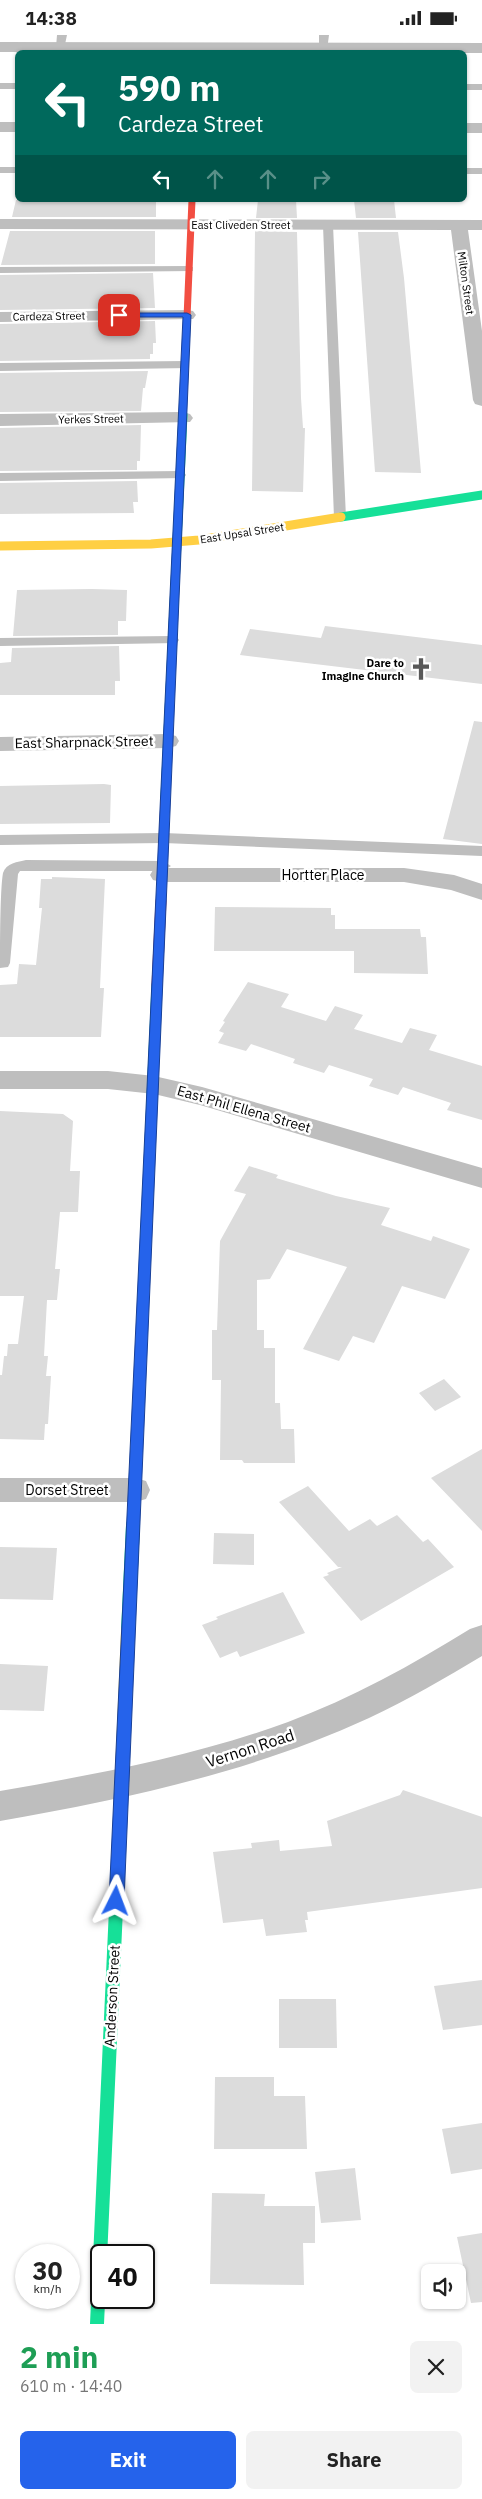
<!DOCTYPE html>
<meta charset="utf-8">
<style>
body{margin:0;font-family:"IBM Plex Sans",sans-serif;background:#f2f2f2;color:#222;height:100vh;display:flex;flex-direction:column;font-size:19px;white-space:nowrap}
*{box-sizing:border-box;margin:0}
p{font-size:16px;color:#767676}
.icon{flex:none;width:28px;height:28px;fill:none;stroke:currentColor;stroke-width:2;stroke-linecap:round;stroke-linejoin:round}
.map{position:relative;height:2289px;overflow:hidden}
.details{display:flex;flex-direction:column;background:#fff;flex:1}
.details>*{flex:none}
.guide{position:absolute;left:15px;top:15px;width:452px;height:152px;border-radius:8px;box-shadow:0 1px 4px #0004;background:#00695c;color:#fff;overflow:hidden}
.fabs{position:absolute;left:421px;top:2229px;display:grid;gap:10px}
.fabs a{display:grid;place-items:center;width:45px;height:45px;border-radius:8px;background:#fff;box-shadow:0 1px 4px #0004;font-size:25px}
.speed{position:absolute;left:15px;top:2209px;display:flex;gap:10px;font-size:25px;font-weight:700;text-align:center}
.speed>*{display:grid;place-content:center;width:65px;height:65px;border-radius:50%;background:#fff;box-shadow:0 1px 4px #0004;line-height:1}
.speed small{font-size:12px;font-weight:400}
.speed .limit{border:2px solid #111;border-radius:8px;background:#fff;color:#111}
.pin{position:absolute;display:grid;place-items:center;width:42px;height:42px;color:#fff;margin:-21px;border-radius:10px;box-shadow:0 2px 8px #0006}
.me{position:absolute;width:55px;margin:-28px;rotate:3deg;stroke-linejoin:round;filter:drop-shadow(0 0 4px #0008)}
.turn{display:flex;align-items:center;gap:18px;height:105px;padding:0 20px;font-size:22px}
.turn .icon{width:65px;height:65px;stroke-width:2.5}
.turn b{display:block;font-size:35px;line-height:42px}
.lanes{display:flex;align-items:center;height:48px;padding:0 20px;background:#0003;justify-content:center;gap:25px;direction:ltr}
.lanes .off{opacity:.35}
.round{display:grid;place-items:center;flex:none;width:52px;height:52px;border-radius:8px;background:#f2f2f2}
.head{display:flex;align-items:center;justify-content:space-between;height:85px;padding:0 20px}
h1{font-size:30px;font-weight:800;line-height:38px;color:#1e9e55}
.primary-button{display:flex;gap:10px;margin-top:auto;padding:10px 20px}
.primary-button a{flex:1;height:58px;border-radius:8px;background:#2563eb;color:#fff;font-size:20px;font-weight:800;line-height:58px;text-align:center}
.primary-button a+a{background:#f2f2f2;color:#222}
.status{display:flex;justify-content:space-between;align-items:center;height:35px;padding:0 25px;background:#fff;direction:ltr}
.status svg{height:14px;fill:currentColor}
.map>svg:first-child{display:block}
.building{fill:#dcdcdc}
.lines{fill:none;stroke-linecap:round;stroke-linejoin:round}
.lane{fill:#bebebe;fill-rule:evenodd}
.street{fill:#bebebe;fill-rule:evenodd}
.fast-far3{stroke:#16e098;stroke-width:7}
.fast-far2{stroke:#16e098;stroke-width:9}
.fast-far1{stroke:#16e098;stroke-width:11}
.fast{stroke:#16e098;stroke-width:14}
.slow-far1{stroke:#ffcf43;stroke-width:9}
.slow{stroke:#ffcf43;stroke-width:14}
.jam-far2{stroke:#f24e42;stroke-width:7}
.jam-far1{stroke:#f24e42;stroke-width:9}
.jam{stroke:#f24e42;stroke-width:11}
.route{fill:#2563eb;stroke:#184099}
.labels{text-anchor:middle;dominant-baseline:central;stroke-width:5;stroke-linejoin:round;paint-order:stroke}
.far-street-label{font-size:11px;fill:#000;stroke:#fff}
.far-poi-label{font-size:11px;font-weight:bold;fill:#000;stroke:#fff;text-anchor:end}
.street-label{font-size:14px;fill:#000;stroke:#fff}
.near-street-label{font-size:16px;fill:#000;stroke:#fff}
</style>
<div class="status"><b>14:38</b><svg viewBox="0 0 49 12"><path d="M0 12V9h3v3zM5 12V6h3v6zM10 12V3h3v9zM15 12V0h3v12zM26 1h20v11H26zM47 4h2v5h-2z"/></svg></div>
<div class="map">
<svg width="482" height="2289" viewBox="0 0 482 2289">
<rect width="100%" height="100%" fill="#fff"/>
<path class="building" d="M16 165H156V182H12Z
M258 165H296L297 183H256Z
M354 165H394L396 183H356Z
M10 196H155V229L1 230Z
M255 196 297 197 301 363 303 393H305L303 457 252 456Z
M358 197H398L404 243 421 438 375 437Z
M153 238 155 273 0 275V240Z
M155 286 156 308H153V319H150V324L0 326V289Z
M148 336 145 353H143L141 376 0 377V338Z
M141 390 140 426H137V435L0 436V393Z
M137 446 138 467H133L134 478 0 479V448Z
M92 554 127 555 126 586H118V600L13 601 17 555Z
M325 591 482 610V649L240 620 250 594 321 603Z
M119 611 120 646H115V660H0V628L11 627 12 613Z
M474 686 482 687V809L443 804Z
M104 749 111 750 110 788 0 789V751Z
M52 842 105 844 101 930 100 953H104L101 1002H0V950L17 949 19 929 36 930 42 873H39L41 844H52Z
M215 872 331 873V880H335V894H420L421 902H426L428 939 354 938V916H214Z
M248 947 289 959 281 972 326 986 335 971 363 980 354 994 402 1008 410 993 437 1000 429 1015 482 1031V1085L447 1075 451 1068 403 1052 398 1060 369 1051 373 1044 329 1030 324 1038 293 1028 295 1024 251 1009 246 1016 218 1008 224 998 219 996 225 987 223 986Z
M0 1076 63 1079 73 1086 70 1136H80L78 1177H60L55 1234H60L57 1265H47L44 1321H48L46 1341H51L48 1389H45L44 1405 0 1404V1340H2L4 1321H7L8 1309H18L24 1261H0Z
M249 1131 278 1140 276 1143 336 1161 390 1173 381 1190 431 1206 433 1201 470 1214 445 1264 402 1251 374 1308 353 1301 339 1326 303 1314 347 1232 287 1214 270 1244 257 1245V1295H264V1313H275V1368H280L281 1394H294L295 1428H244L242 1425H220L221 1345H212V1295H217L220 1206 246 1159 234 1156Z
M444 1344 461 1362 435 1376 419 1358Z
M482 1414V1496L431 1443Z
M308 1451 349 1496 370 1484 377 1491 397 1480 423 1507 428 1504 454 1532 361 1586 323 1542 329 1540 327 1538 342 1532H338L279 1467Z
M214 1498 254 1499V1530L213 1529Z
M0 1512 57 1513 53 1565 0 1564Z
M283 1557 305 1598 240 1622 237 1616 220 1623 202 1590 218 1584 216 1582Z
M0 1629 48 1631 44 1676 0 1675Z
M403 1755 482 1782V1853L307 1877 308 1885H305L307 1897 266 1901 263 1884 223 1888 213 1817 252 1813 251 1808 279 1805 280 1816 332 1811 327 1786 400 1760Z
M482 1945V1990L443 1995 434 1951Z
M279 1964H336L337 2013H279Z
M215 2042H274V2061H305L307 2114H214Z
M482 2088V2134L451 2139 442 2094Z
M355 2133 361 2185 321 2188 315 2137Z
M212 2158 265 2159 264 2171H315V2208H303L304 2250 210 2249Z
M482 2198V2267L471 2268 457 2202Z"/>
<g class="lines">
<path class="lane" d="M57 0H67L64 14 56 12Z
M319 0H329L327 15 319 13Z
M0 48H18V54H0Z
M465 49H482V55H465Z
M0 132H18V138H0Z
M465 133H482V139H465Z
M328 187 333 190 346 483 340 487 334 483 323 190Z
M189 231 193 232V236L0 238V232Z
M185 326 189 327V333L0 336V328Z
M180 436 184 437 186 440 184 443 0 446V438Z
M172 601 177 602 179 605 177 608 0 611V603Z
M164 798 482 811V821L164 808 0 810V800Z
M26 825 163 826 171 831 163 836H20L18 839 10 928 8 932 0 933C0 912 0 854 3 838 6 828 18 827 26 825Z"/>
<path class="street" d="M0 7 482 8V18L0 17Z
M0 87H18V97H0Z
M465 88H482V98H465Z
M0 184 482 185V195H468L482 296V371L475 369 473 365 451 195 0 194Z
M187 275 193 276 196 280 193 284 0 287V277Z
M183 377 190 379 193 383 190 387 0 391V379Z
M168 699 176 701 179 706 176 711 168 713 0 716V702Z
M162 833H404L454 840 482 849V865L451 855 404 847H162L153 845 150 840 153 835Z
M0 1036H108L154 1041 202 1052 482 1133V1153L200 1070 154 1059 108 1054H0Z
M0 1443H135L146 1446 150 1455 146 1464 135 1467H0Z
M482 1590V1621C445 1643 408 1665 369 1683 252 1737 126 1764 0 1786V1756C97 1739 195 1721 288 1687 352 1663 412 1630 470 1594Z"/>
<path class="fast-far3" d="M183 381V377"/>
<path class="fast-far2" d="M341 482 482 460
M165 762 183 380"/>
<path class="fast-far1" d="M133 1491 157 950"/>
<path class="fast" d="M128 1596 133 1490
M97 2289 118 1830"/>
<path class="slow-far1" d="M0 511 151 509 199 505 341 482"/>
<path class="slow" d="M118 1830 128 1596"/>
<path class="jam-far2" d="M183 377 192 165"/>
<path class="jam-far1" d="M161 868 165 762"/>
<path class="jam" d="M157 950 161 866"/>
</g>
<path class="route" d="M119 278H187L191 280 124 1866 121 1871 116 1873 111 1871 109 1866 183 282H117L116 280Z"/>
<defs>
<symbol id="church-bare" viewBox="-9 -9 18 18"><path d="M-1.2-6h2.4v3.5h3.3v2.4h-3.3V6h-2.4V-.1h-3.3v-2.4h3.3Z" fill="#595959" stroke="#fff" stroke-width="2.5" paint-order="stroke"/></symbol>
</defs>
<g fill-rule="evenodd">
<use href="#church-bare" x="405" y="618" width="32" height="32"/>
</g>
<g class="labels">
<g class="far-street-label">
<text x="241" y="190">East Cliveden Street</text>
<text transform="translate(466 248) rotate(82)">Milton Street</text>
<text transform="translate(49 281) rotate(-1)">Cardeza Street</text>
<text transform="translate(91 384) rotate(-1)">Yerkes Street</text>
<text transform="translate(242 498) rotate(-9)">East Upsal Street</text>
</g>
<g class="far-poi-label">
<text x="404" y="628">Dare to<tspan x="404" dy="13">Imagine Church</tspan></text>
</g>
<g class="street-label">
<text transform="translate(84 707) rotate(-1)">East Sharpnack Street</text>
<text x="323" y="840">Hortter Place</text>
<text transform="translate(244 1074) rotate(16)">East Phil Ellena Street</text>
<text x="67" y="1455">Dorset Street</text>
<text transform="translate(112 1961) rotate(-87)">Anderson Street</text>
</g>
<g class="near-street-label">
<text transform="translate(250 1713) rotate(-18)">Vernon Road</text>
</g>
</g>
</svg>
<div class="fabs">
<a><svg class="icon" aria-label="sound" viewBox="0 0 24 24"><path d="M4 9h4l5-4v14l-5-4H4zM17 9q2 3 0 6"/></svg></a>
</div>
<div class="speed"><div>30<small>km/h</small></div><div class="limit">40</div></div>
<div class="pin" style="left:119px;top:280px;background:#d93025"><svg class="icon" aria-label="arrive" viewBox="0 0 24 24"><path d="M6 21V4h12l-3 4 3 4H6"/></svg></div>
<svg class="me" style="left:116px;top:1866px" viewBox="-20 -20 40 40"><path d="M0-17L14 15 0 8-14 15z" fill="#2563eb" stroke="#fff" stroke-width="4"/></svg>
<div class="guide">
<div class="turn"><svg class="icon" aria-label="left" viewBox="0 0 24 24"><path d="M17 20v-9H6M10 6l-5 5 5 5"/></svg><div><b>590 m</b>Cardeza Street</div></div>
<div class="lanes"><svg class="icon" aria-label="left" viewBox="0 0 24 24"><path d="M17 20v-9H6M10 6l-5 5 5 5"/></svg><svg class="icon off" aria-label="ahead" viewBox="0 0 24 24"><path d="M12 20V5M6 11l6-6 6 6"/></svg><svg class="icon off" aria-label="ahead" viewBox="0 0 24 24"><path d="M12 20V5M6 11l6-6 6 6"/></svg><svg class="icon off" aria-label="right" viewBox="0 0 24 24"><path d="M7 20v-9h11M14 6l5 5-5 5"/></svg></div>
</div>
</div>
<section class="details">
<div class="head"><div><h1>2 min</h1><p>610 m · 14:40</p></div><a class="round"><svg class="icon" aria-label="close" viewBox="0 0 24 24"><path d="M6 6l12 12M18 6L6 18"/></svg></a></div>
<div class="primary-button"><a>Exit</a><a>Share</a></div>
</section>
